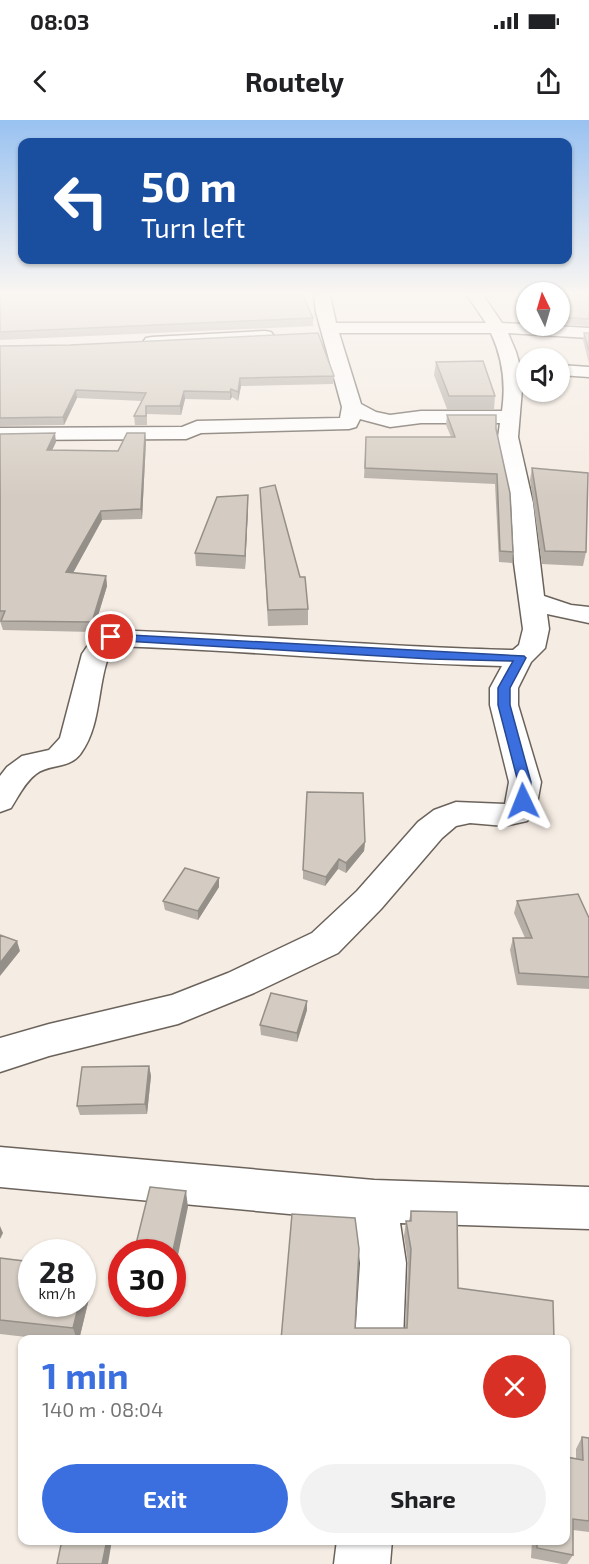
<!DOCTYPE html>
<meta charset="utf-8">
<style>
body{margin:0;font-family:"Exo 2",sans-serif;background:#f2f2f2;color:#202124;height:100vh;display:flex;flex-direction:column;font-size:22px;white-space:nowrap}
*{box-sizing:border-box;margin:0}
p{font-size:20px;color:#757577}
.icon{flex:none;width:33px;height:33px;fill:none;stroke:currentColor;stroke-width:2;stroke-linecap:round;stroke-linejoin:round}
.map{position:relative;flex:1;overflow:hidden}
.panel{position:absolute;left:18px;top:1215px;width:552px;height:210px;display:flex;flex-direction:column;background:#fff;border-radius:12px;box-shadow:0 2px 4px #0004}
.panel>*{flex:none}
.guide{position:absolute;left:18px;top:18px;width:554px;height:126px;border-radius:12px;box-shadow:0 2px 4px #0004;background:#1a4fa0;color:#fff;overflow:hidden}
.needle{width:39px;rotate:355deg}
.buttons{position:absolute;left:516px;top:162px;display:grid;gap:12px}
.buttons a{display:grid;place-items:center;width:54px;height:54px;border-radius:50%;background:#fff;box-shadow:0 2px 4px #0004;font-size:30px}
.speed{position:absolute;left:18px;top:1119px;display:flex;gap:12px;font-size:30px;font-weight:700;text-align:center}
.speed>*{display:grid;place-content:center;width:78px;height:78px;border-radius:50%;background:#fff;box-shadow:0 2px 4px #0004;line-height:1}
.speed small{font-size:15px;font-weight:400}
.speed .limit{border:9px solid #d22;background:#fff;color:#111}
.pin{position:absolute;display:grid;place-items:center;width:51px;height:51px;color:#fff;margin:-26px;border:3px solid #fff;border-radius:50%;box-shadow:0 2px 6px #0007}
.me{position:absolute;width:66px;margin:-33px;rotate:358deg;stroke-linejoin:round;filter:drop-shadow(0 0 4px #0008)}
.turn{display:flex;align-items:center;gap:21px;height:126px;padding:0 24px;font-size:27px}
.turn .icon{width:78px;height:78px;stroke-width:2.5}
.turn b{display:block;font-size:42px;line-height:51px}
.round{display:grid;place-items:center;flex:none;width:63px;height:63px;border-radius:32px;background:#f2f2f2}
.summary{display:flex;align-items:center;justify-content:space-between;height:102px;padding:0 24px}
h1{font-size:36px;font-weight:700;line-height:45px;color:#3b6fdf}
.button{display:flex;gap:12px;margin-top:auto;padding:12px 24px}
.button a{flex:1;height:69px;border-radius:36px;background:#3b6fdf;color:#fff;font-size:24px;font-weight:700;line-height:69px;text-align:center}
.button a+a{background:#f2f2f2;color:#202124}
.status{display:flex;justify-content:space-between;align-items:center;height:42px;padding:0 30px;background:#fff;direction:ltr}
.status svg{height:16px;fill:currentColor}
header{display:flex;justify-content:space-between;align-items:center;height:78px;padding:0 24px;background:#fff;font-size:27px;font-weight:700}
.map>svg:first-child{display:block}
.lines{fill:none;stroke-linecap:round;stroke-linejoin:round}
.minor-casing{stroke:#6b635b;stroke-width:3}
.minor{fill:#fff;fill-rule:evenodd}
.wall{fill:#b6afa7}
.shaded-wall{fill:#948f88}
.building{fill:#d4ccc2;stroke:#948f88;stroke-width:1.5}
.route{fill:#3b6fdf;stroke:#264891;stroke-width:1.5}
</style>
<div class="status"><b>08:03</b><svg viewBox="0 0 49 12"><path d="M0 12V9h3v3zM5 12V6h3v6zM10 12V3h3v9zM15 12V0h3v12zM26 1h20v11H26zM47 4h2v5h-2z"/></svg></div>
<header><svg class="icon" aria-label="back" viewBox="0 0 24 24"><path d="M15 5l-7 7 7 7"/></svg>Routely<svg class="icon" aria-label="share" viewBox="0 0 24 24"><path d="M12 15V3M7 8l5-5 5 5M5 13v7h14v-7"/></svg></header>
<div class="map">
<svg width="589" height="1444" viewBox="0 0 589 1444">
<rect width="100%" height="100%" fill="#f5ece3"/>
<g class="lines">
<defs>
<path id="minor" d="M314 175H330L336 203H486L467 175H483L502 203 589 208V218L508 213 516 232 523 257 518 317 533 383 544 476 571 485 589 487V503L547 494 549 509 545 528 531 542 518 568V585L541 662 536 689 527 701 505 706 470 703 456 706 442 718 381 789 338 833 254 873 178 904 49 936 0 952V918L49 904 172 875 228 853 312 813 357 771 418 702 434 690 456 682 505 684 509 662 490 585V568L502 546C372 543 243 530 113 526 96 559 103 603 81 633 69 650 50 643 36 654 25 662 18 677 11 688L0 692V656L7 647 22 636 49 630 60 618 82 534 97 512 106 510C242 514 377 527 513 530L519 525 523 509 514 443 511 383 498 317 500 303H421L390 307 360 299 356 307 349 309 201 313 186 319 0 320V308L182 307 197 301 340 298 342 287 316 192ZM339 213H491C503 239 506 263 502 291H421L390 295 376 292 361 284Z
M265 211 271 212 274 216 271 220 152 227 146 226 143 222 146 218 152 217Z
M560 245 589 247V257L560 255Z
M0 1027 374 1060 589 1067V1109L400 1103 406 1143 403 1220H355L360 1143 354 1100 0 1067Z
M337 1420H392L390 1444H334Z"/>
</defs>
<use href="#minor" class="minor-casing"/>
<use href="#minor" class="minor"/>
</g>
<path class="wall" d="M0 175 313 198V206L0 220Z
M560 175H589V206L560 204Z
M584 213H589V244L583 220Z
M0 226 334 256 333 264 241 266 238 281 232 277 230 280 185 279 181 295 147 294V305H135L134 296 142 281 77 278 64 305 0 306Z
M436 242 495 276 494 289H447L434 255Z
M447 295 496 309 513 432 512 443 499 442 495 364 364 358 366 317H451L446 305Z
M0 314 56 322 52 330 118 331 146 321 142 399 102 400 73 453 106 456 107 466 93 512 3 510 0 501Z
M532 348 586 432 583 446 542 444 530 360Z
M260 368 300 457 308 489V505L268 506Z
M248 375V388L245 449 196 446 195 433Z
M365 722 364 731 346 753 338 749 325 766 303 759V750Z
M219 758V767L198 800 165 790 163 781Z
M517 781 589 798V869L517 865 510 830 513 818H525L514 793Z
M307 890 297 922 261 915 260 905Z
M149 946 151 956 147 994 80 995 77 986Z
M411 1091 458 1168 554 1220 405 1208 408 1143 404 1116 406 1101H409Z
M0 1138 89 1147 93 1162 79 1220H53L0 1214Z
M147 1184H169L168 1186Z
M582 1317 589 1318V1412L573 1410V1435L567 1444H562L531 1438 532 1420H566L576 1339V1329Z
M174 1420H197V1424Z"/>
<path class="shaded-wall" d="M240 258 241 266 238 281V272Z
M231 269 232 277 230 280V272Z
M76 270 77 278 64 305 63 297Z
M184 271 185 279 181 295 180 286Z
M55 313 56 322 48 339 47 330Z
M145 313 146 321 142 399 141 389Z
M248 375V388L245 449V436Z
M101 391 102 400 68 462 66 452Z
M106 456 107 466 93 512 92 502Z
M365 722 364 731 346 753V743Z
M339 739 338 749 325 766 326 757Z
M219 758V767L198 800V791Z
M17 821 20 831 0 856V843Z
M307 881V890L297 922V913Z
M149 946 151 956 147 994 145 984Z
M186 1071 188 1087 172 1164V1135Z
M0 1106 3 1113 0 1119Z
M89 1147 93 1162 79 1220H77L73 1208 79 1184H82V1171Z
M107 1420H112L108 1444H102Z"/>
<path class="building" d="M0 175H303L313 198 0 212Z
M560 175H589V199L560 197Z
M318 213 334 256 240 258 238 272 231 269 230 272 184 271 180 286H146V296H134L146 273 76 270 63 297 0 298V226L70 225Z
M584 213H589V231Z
M483 241 495 276H449L436 242Z
M447 295H496V309L510 373 513 432 500 431 497 354 365 348 366 317H455Z
M55 313 47 330 118 331 127 313H145L141 389 101 391 66 452 106 456 92 502 1 501 5 491H0V314Z
M532 348 588 353 586 432 545 431Z
M275 365 300 457H305L308 489 268 490 260 368Z
M248 375 245 436 195 433 217 377Z
M307 672 363 673 365 722 346 743 339 739 326 757 303 750Z
M185 748 219 758 198 791 163 781Z
M578 774 589 798V857L519 853 513 818H532L517 781Z
M0 815 17 821 0 843Z
M271 873 307 881 297 913 260 905Z
M149 946 145 984 77 986 82 947Z
M150 1067 186 1071 172 1135V1132H134Z
M411 1091 457 1092 458 1168 553 1181 554 1220H281L292 1094 355 1098 359 1129 355 1208H407L411 1129 406 1101H411Z
M0 1138 32 1142V1184H79L73 1208 0 1200Z
M82 1147H89L82 1171Z
M582 1317 589 1318V1401L573 1399V1435L537 1428V1420H566V1337L583 1340Z
M62 1420H107L102 1444H57Z"/>
<linearGradient id="sky" x2="0" y2="1"><stop stop-color="#99c2f1"/><stop offset="0.46" stop-color="#faf6f2"/><stop offset="1" stop-color="#faf6f2" stop-opacity="0"/></linearGradient>
<rect width="589" height="377" fill="url(#sky)"/>
<path class="route" d="M111 514 524 536 526 538 510 568V585L531 662 530 681 523 685 516 681 518 662 498 585V568L513 541 431 539 108 520V515Z"/>
</svg>
<div class="buttons">
<a><svg class="needle" viewBox="-14 -14 28 28"><path d="M0-13l5 13h-10z" fill="#e53935"/><path d="M0 13l5-13h-10z" fill="#757577"/></svg></a>
<a><svg class="icon" aria-label="sound" viewBox="0 0 24 24"><path d="M4 9h4l5-4v14l-5-4H4zM17 9q2 3 0 6"/></svg></a>
</div>
<div class="speed"><div>28<small>km/h</small></div><div class="limit">30</div></div>
<div class="pin" style="left:111px;top:517px;background:#d93025"><svg class="icon" aria-label="arrive" viewBox="0 0 24 24"><path d="M6 21V4h12l-3 4 3 4H6"/></svg></div>
<svg class="me" style="left:523px;top:681px" viewBox="-20 -20 40 40"><path d="M0-17L14 15 0 8-14 15z" fill="#3b6fdf" stroke="#fff" stroke-width="4"/></svg>
<div class="guide">
<div class="turn"><svg class="icon" aria-label="left" viewBox="0 0 24 24"><path d="M17 20v-9H6M10 6l-5 5 5 5"/></svg><div><b>50 m</b>Turn left</div></div>
</div>
<section class="panel">
<div class="summary"><div><h1>1 min</h1><p>140 m · 08:04</p></div><a class="round" style="background:#d93025;color:#fff"><svg class="icon" aria-label="close" viewBox="0 0 24 24"><path d="M6 6l12 12M18 6L6 18"/></svg></a></div>
<div class="button"><a>Exit</a><a>Share</a></div>
</section>
</div>
